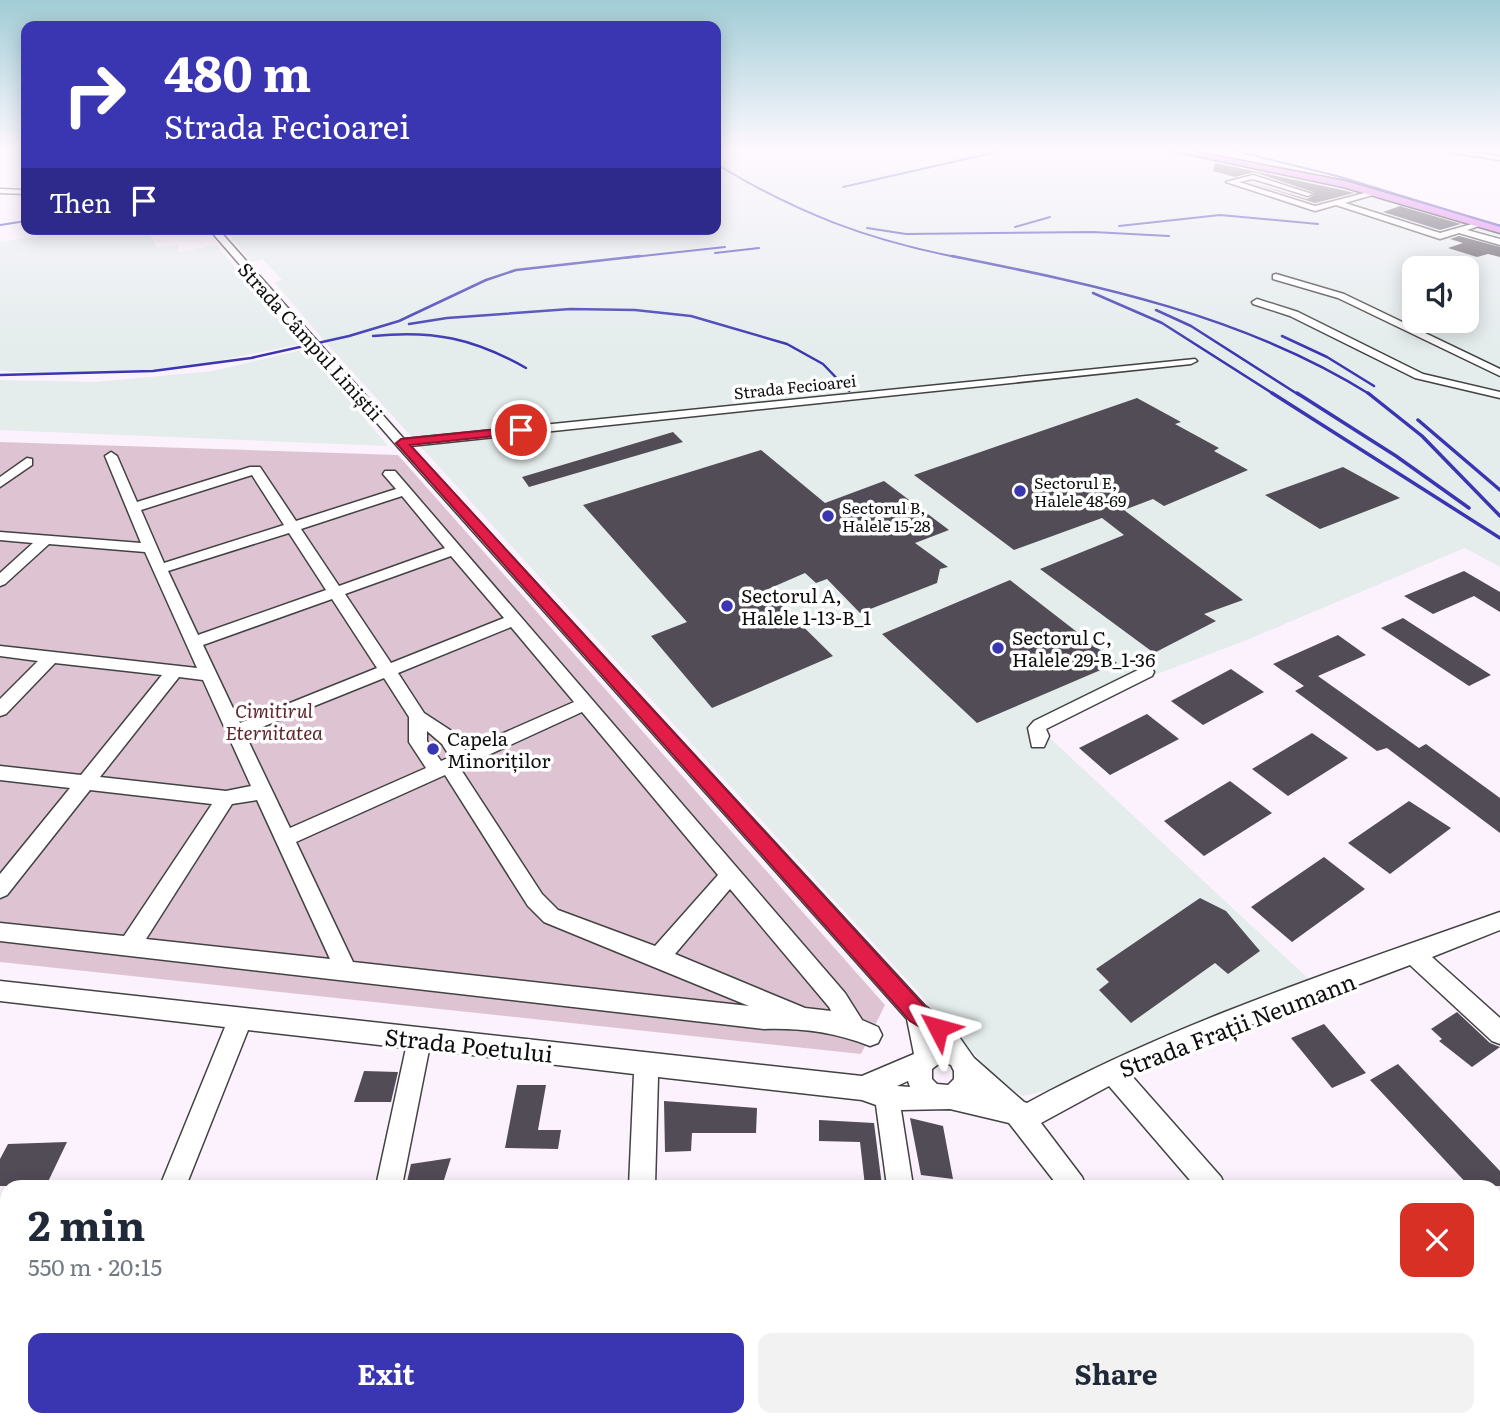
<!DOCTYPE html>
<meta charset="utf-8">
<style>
body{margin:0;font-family:Literata,serif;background:#f2f2f3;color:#1f2937;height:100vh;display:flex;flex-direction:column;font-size:26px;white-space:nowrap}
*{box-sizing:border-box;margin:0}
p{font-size:23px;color:#747a83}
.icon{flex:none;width:38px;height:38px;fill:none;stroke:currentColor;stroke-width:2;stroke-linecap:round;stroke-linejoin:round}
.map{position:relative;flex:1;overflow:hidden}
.details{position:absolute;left:0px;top:1180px;width:1502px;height:247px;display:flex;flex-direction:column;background:#fff;border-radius:21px 21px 0 0;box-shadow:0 4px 18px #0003}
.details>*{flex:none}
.banner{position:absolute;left:21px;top:21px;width:700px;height:214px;border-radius:14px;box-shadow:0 4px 18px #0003;background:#3a35b0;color:#fff;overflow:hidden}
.controls{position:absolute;left:1402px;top:256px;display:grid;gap:14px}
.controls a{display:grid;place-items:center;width:77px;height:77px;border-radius:14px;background:#fff;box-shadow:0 4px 18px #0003;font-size:35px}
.pin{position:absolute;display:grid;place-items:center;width:60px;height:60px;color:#fff;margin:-30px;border:4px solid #fff;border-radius:50%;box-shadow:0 2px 7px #0007}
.me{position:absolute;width:77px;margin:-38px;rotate:309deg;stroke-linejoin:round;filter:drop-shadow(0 0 5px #0008)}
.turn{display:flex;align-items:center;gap:24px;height:147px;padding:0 28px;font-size:32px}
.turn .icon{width:91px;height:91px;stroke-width:2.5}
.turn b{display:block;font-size:49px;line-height:60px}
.then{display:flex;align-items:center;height:66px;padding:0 28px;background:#0003;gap:14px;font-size:26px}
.round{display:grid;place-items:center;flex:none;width:74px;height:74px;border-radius:14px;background:#f2f2f3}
.headline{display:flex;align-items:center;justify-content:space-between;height:119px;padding:0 28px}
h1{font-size:42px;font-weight:700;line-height:52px}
.button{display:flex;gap:14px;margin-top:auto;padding:14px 28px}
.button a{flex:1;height:80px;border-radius:14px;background:#3a35b0;color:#fff;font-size:28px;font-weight:700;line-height:80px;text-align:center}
.button a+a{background:#f2f2f3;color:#1f2937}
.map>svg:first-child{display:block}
.industrial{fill:#e4ecec;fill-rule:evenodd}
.cemetery{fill:#dec4d3}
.building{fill:#514c56}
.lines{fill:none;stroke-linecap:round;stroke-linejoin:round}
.minor-casing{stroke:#424242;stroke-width:3}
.major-casing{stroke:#202020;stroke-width:3}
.minor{fill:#fff;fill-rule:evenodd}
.major{fill:#d875ea;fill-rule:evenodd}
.rail-far2{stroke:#3a35b0;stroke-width:2}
.rail-far1{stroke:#3a35b0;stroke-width:2.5}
.rail{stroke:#3a35b0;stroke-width:3.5}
.route{fill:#e11d48;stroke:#92132f;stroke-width:2}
.poi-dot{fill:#3a35b0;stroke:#fff;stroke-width:2.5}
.labels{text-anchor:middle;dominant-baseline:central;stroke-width:7;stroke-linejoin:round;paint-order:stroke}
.far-street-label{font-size:16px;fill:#0f0f0f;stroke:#fff}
.far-poi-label{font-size:16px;fill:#0f0f0f;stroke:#fff;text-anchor:start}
.street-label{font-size:19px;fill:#0f0f0f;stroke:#fff}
.poi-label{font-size:19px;fill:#0f0f0f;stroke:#fff;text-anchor:start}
.park-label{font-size:19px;font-style:italic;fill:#60252c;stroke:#fff}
.near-street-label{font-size:23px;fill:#0f0f0f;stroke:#fff}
</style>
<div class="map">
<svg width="1500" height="1426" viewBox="0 0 1500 1426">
<rect width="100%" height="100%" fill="#fcf2fe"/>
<path class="industrial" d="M716 150H1187L1344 181 1500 228V567L1465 548 1242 642 1149 677 1039 728 1311 981 1052 1089 1023 1096 1000 1082 327 344 274 282 282 280 263 259 251 262 225 229H716ZM1414 268H1466V320H1414Z
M79 229H147L157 248 177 245 179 252 216 245 301 344 187 367 154 370 41 373 0 371V242Z
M306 349 388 446 0 430V380L96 382 213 371Z"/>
<path class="cemetery" d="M0 442 398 455 885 1005 861 1054 0 962Z"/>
<path class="building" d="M1215 163 1342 190 1354 193 1315 203 1249 182 1307 199 1314 195 1313 192 1254 172 1235 177 1213 171Z
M1400 206 1403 207 1461 224 1440 230 1383 212Z
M1459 236 1500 247V257L1488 254 1477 257 1448 248 1463 243 1450 239Z
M1137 398 1181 422 1175 424 1219 448 1214 451 1248 470 1164 506 1153 499 1124 510 1243 600 1204 614 1216 621 1154 653 1040 569 1124 535 1102 518 1014 550 914 475Z
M673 432 683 442 529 487 522 477Z
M761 450 825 503 884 481 949 530 915 543 948 567 940 569 937 583 860 613 827 579 816 583 805 573 766 590 833 656 712 708 651 636 687 622 583 505Z
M1343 467 1400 498 1320 529 1265 495Z
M1464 571 1500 592V612L1474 596 1433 614 1404 596Z
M1010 580 1117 663 977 723 882 634Z
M1403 618 1491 675 1469 686 1381 628Z
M1338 635 1366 655 1318 676 1419 748 1426 744 1500 798V833L1387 748 1377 751 1295 691 1304 686 1273 664Z
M1231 669 1264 692 1203 725 1171 701Z
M1147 714 1179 739 1110 775 1079 748Z
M1312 733 1348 758 1288 796 1252 769Z
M1230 781 1272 813 1204 856 1164 821Z
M1409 801 1451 828 1390 874 1348 843Z
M1324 857 1365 889 1292 942 1251 907Z
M1200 898 1226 911 1260 951 1228 974 1215 963 1131 1023 1099 990 1109 982 1096 969Z
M1457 1012 1490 1043 1500 1047 1472 1067 1439 1041 1442 1039 1431 1029Z
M1324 1024 1366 1073 1332 1088 1291 1038Z
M1398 1064 1500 1171V1186H1469L1370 1080Z
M364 1071 398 1072 391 1102H354Z
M517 1085H546L538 1130H561L558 1149 505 1148Z
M664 1101 757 1108 756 1133H692L691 1151 665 1152Z
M910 1118 943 1126 953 1179 921 1175Z
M819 1120 874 1123 882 1186H865L860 1142 819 1141Z
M67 1142 46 1186H0V1159L8 1144Z
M451 1158 442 1186H406L411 1164Z"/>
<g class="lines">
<defs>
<path id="minor" d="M1446 150 1500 156V160L1450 152Z
M1253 175 1312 194 1308 196 1253 179 1239 182 1315 206 1376 190V194L1345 203 1440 233 1479 222V226L1467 230 1500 239V245L1459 233 1440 239 1336 205 1315 211 1226 182Z
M0 189 26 190V194L0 193Z
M209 229H218L404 439 1195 359 1197 361 1191 364 410 446 925 1006 950 1024 974 1058 1024 1102 1027 1103C1176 1022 1340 969 1500 912V930L1432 957 1500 1018V1044L1492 1041 1410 965 1206 1042 1131 1075 1221 1177 1225 1186H1195L1109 1086 1041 1123 1082 1177 1086 1186H1058L1009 1123 950 1109 901 1110 913 1186H887L876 1105 862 1100 658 1077 655 1186H629L634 1074 429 1050 402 1186H376L406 1048 248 1030 186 1186H160L225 1027 0 1001V981L862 1076 914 1054 907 1019 397 446ZM941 1062 951 1065 954 1071V1079L948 1085 937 1084 932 1079V1069ZM908 1081 910 1087 897 1086Z
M1276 274 1344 294 1500 369V376L1338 298 1273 279V275Z
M1257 299 1298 312 1423 374 1500 392V398L1415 378 1290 316 1253 304 1252 302Z
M111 452 117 456 137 502 250 467H260L296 521 396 489 383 474 385 471H395L845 993 862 1020 878 1027 882 1035 878 1043 870 1046C834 1032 802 1028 764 1029L0 941V923L124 936 212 804 90 790 7 895 0 898V874L70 788 0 780V766L81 775 162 675 55 663 6 714 0 716V699L38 661 0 656V646L197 668 145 552 49 544 5 584 0 586V573L33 543 0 540V532L141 543 105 456ZM252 475 284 525 164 563 141 510ZM402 496 445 548 339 586 301 529ZM289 533 326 590 198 635 168 571ZM451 556 504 618 391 663 345 594ZM332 599 377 668 240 723 203 645ZM511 627 574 702 465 750 450 730 424 713 398 673ZM179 677 203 680 251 786 226 791 100 777ZM384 678 409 717V742L426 768 290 828 245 734ZM582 712 718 875 655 946 558 910 542 894 460 768ZM427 731 442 744 450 757 441 761 427 741ZM445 775 528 906 544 922 749 1006 353 962 296 842ZM257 800 330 959 146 939 232 804ZM730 889 829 1007 831 1011 805 1008 675 954Z
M27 458 32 459V465L0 487V477Z
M1146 666 1152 668 1154 672 1152 676 1046 729 1049 736 1044 747H1032L1028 728 1034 721Z
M63 1419H93L90 1426H60Z
M328 1419H358L356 1426H326Z
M619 1419H649V1426H619Z
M919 1419H949L950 1426H920Z
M1224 1419H1256L1259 1426H1227Z
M1396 1419H1429L1432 1426H1399Z"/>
<path id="major" d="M1168 150H1186L1345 181 1500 226V233L1343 187Z"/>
</defs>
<use href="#minor" class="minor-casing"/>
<use href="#major" class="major-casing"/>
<use href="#minor" class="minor"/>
<use href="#major" class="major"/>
<path class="rail-far2" d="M1231 150 1337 176 1500 226
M716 164C797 213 867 240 961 258
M843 187 1005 150
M0 225 26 221
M1119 226 1220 215 1318 224
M1015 227 1050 217
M867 228 906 234 1093 232 1169 236
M715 253 759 248
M624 258 725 247"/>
<path class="rail-far1" d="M952 256C1096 285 1244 315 1371 395
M1093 293 1162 323 1275 395
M1156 310 1191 326 1299 395
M409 324 447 318 570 309 635 310 691 316 787 344 823 364 849 391
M373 336C433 330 473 338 526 368
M1282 336 1327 357 1374 386
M0 375 153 371 251 358 349 336 399 321 486 280 516 270 640 256"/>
<path class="rail" d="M1272 393 1500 538
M1297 393 1396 456 1469 508
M1368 393 1422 436 1500 516
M1418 420 1500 490"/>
</g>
<linearGradient id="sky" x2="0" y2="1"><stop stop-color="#a1ccd6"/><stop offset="0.43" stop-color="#fef9ff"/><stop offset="1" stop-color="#fef9ff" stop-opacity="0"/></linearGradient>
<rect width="1500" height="349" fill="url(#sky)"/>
<path class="route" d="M521 427 525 428V433L410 445 925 1007 945 1021 949 1028 945 1035 938 1038 910 1021 396 443 401 439Z"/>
<g class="poi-dot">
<circle cx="1020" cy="491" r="7"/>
<circle cx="828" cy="516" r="7"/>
<circle cx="727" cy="606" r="7"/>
<circle cx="998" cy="648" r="7"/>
<circle cx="433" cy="749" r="7"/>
</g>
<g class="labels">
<g class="far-street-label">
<text transform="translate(795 386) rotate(-6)">Strada Fecioarei</text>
</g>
<g class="far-poi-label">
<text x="1034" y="482">Sectorul E,<tspan x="1034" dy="18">Halele 48-69</tspan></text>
<text x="842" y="507">Sectorul B,<tspan x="842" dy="18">Halele 15-28</tspan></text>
</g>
<g class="street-label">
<text transform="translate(311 341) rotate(48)">Strada Câmpul Liniștii</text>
</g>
<g class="poi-label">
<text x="741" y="595">Sectorul A,<tspan x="741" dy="22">Halele 1-13-B_1</tspan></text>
<text x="1012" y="637">Sectorul C,<tspan x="1012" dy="22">Halele 29-B_1-36</tspan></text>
<text x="447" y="738">Capela<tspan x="447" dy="22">Minoriților</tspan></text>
</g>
<g class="park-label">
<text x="274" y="710">Cimitirul<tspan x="274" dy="22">Eternitatea</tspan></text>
</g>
<g class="near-street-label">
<text transform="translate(1237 1024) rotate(-21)">Strada Frații Neumann</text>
<text transform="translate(469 1044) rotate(6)">Strada Poetului</text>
</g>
</g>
</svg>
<div class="controls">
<a><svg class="icon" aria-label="sound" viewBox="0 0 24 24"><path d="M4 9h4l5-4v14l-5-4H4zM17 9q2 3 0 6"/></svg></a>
</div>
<div class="pin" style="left:521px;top:430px;background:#d93025"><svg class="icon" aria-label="arrive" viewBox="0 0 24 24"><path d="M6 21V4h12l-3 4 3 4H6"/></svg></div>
<svg class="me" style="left:938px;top:1028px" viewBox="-20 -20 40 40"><path d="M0-17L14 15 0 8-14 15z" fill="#e11d48" stroke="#fff" stroke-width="4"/></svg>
<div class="banner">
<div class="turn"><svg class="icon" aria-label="right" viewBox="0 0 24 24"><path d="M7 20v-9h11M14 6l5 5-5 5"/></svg><div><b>480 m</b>Strada Fecioarei</div></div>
<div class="then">Then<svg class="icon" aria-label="arrive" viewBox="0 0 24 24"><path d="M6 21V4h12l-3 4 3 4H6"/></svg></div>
</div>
<section class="details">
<div class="headline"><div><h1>2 min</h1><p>550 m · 20:15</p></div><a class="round" style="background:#d93025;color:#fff"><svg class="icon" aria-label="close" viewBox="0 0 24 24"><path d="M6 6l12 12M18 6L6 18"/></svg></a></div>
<div class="button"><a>Exit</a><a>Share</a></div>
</section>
</div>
